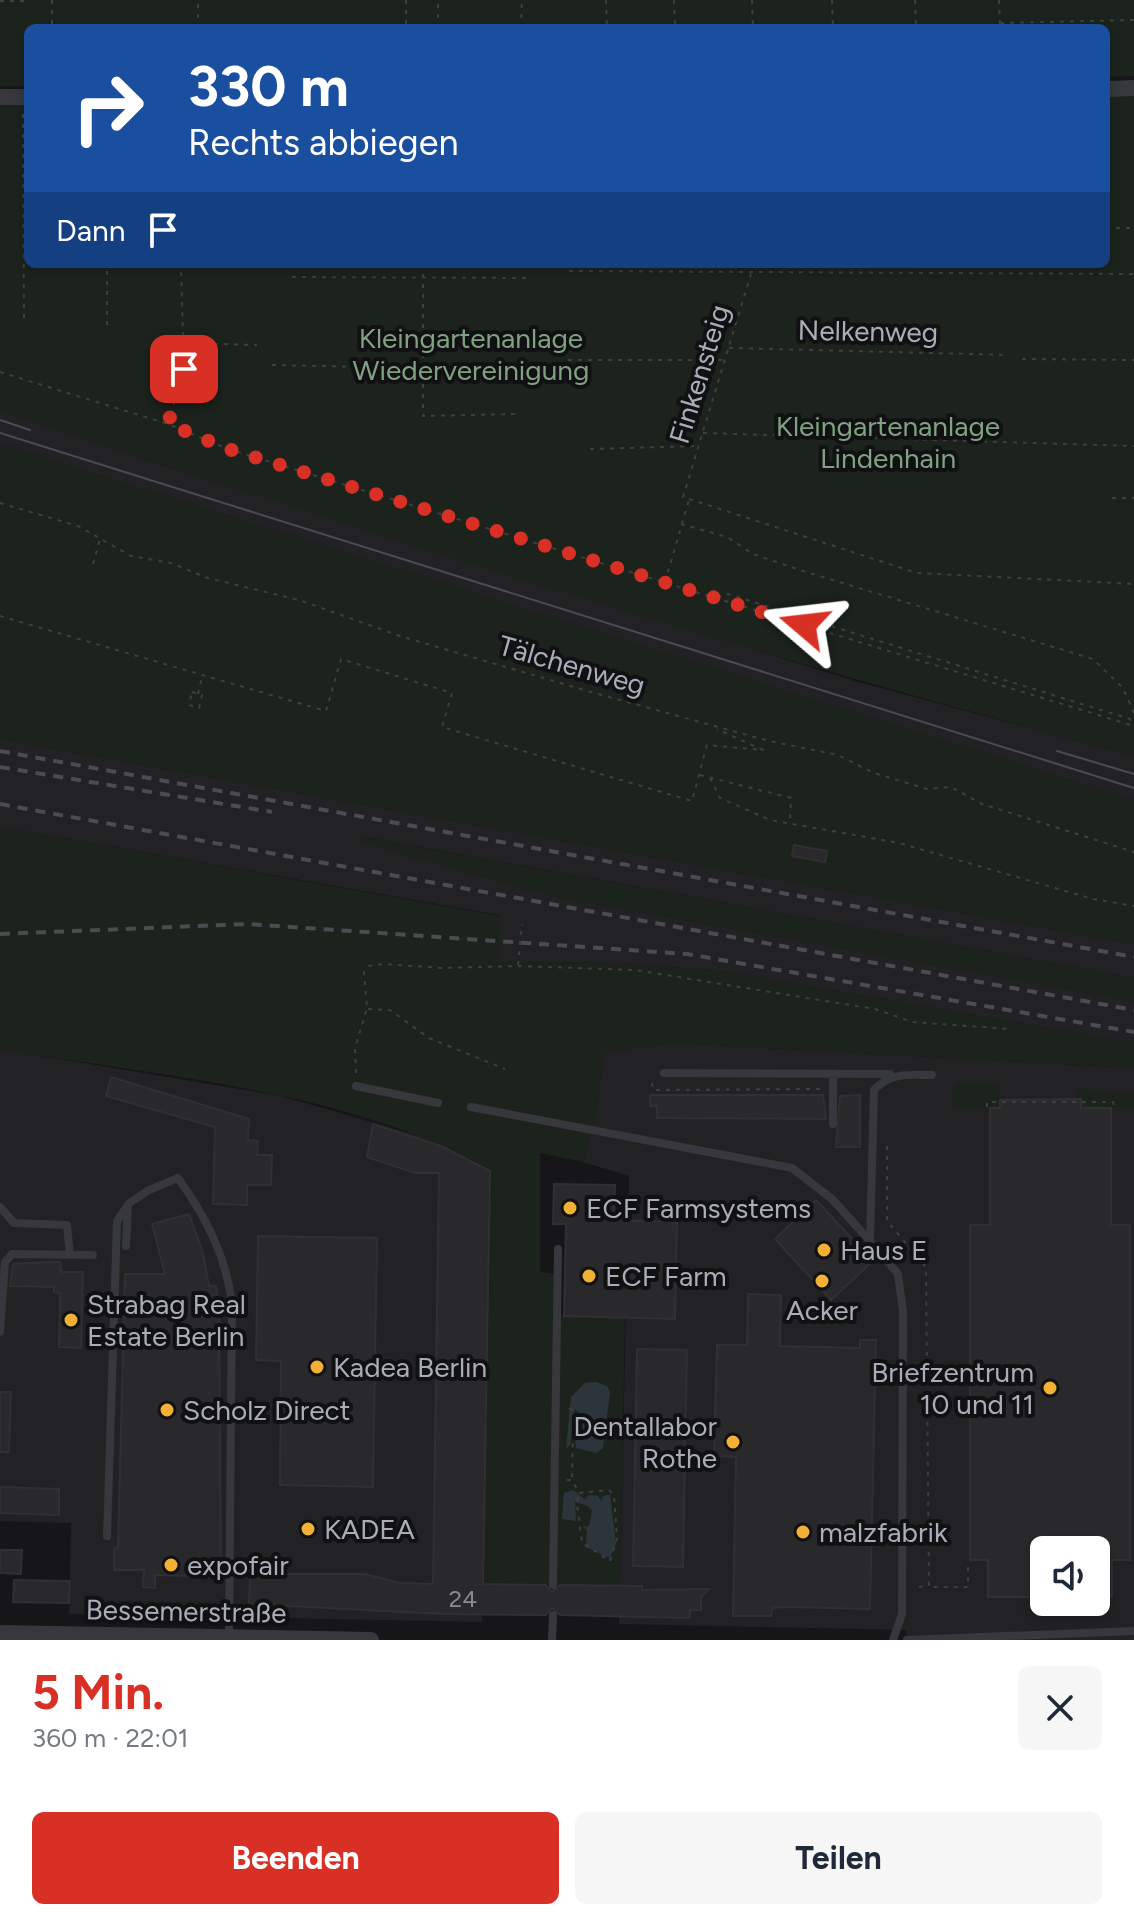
<!DOCTYPE html>
<html lang="de">
<meta charset="utf-8">
<style>
body{margin:0;font-family:Figtree,sans-serif;background:#f6f6f7;color:#1f2937;height:100vh;display:flex;flex-direction:column;font-size:30px;white-space:nowrap}
*{box-sizing:border-box;margin:0}
p{font-size:26px;color:#747a83}
.icon{flex:none;width:44px;height:44px;fill:none;stroke:currentColor;stroke-width:2;stroke-linecap:round;stroke-linejoin:round}
.map{position:relative;height:1640px;overflow:hidden}
.side{display:flex;flex-direction:column;background:#fff;flex:1}
.side>*{flex:none}
.guide{position:absolute;left:24px;top:24px;width:1086px;height:244px;border-radius:12px;box-shadow:0 4px 12px #0003;background:#1a4fa0;color:#fff;overflow:hidden}
.tools{position:absolute;left:1030px;top:1536px;display:grid;gap:16px}
.tools a{display:grid;place-items:center;width:80px;height:80px;border-radius:12px;background:#fff;box-shadow:0 4px 12px #0003;font-size:40px}
.pin{position:absolute;display:grid;place-items:center;width:68px;height:68px;color:#fff;margin:-34px;border-radius:16px;box-shadow:0 4px 12px #0006}
.me{position:absolute;width:88px;margin:-44px;rotate:287deg;stroke-linejoin:round;filter:drop-shadow(0 0 6px #0008)}
.turn{display:flex;align-items:center;gap:28px;height:168px;padding:0 32px;font-size:36px}
.turn .icon{width:104px;height:104px;stroke-width:2.5}
.turn b{display:block;font-size:56px;line-height:68px}
.then{display:flex;align-items:center;height:76px;padding:0 32px;background:#0003;gap:16px;font-size:30px}
.round{display:grid;place-items:center;flex:none;width:84px;height:84px;border-radius:12px;background:#f6f6f7}
.summary{display:flex;align-items:center;justify-content:space-between;height:136px;padding:0 32px}
h1{font-size:48px;font-weight:700;line-height:60px;color:#d93025}
.action{display:flex;gap:16px;margin-top:auto;padding:16px 32px}
.action a{flex:1;height:92px;border-radius:12px;background:#d93025;color:#fff;font-size:32px;font-weight:700;line-height:92px;text-align:center}
.action a+a{background:#f6f6f7;color:#1f2937}
.map>svg:first-child{display:block}
.built{fill:#222225;fill-rule:evenodd}
.green{fill:#1c231d}
.water{fill:#2c353c}
.building{fill:#29292c;stroke:#303034;stroke-width:2}
.lines{fill:none;stroke-linecap:round;stroke-linejoin:round}
.path{stroke:#3d3f44;stroke-width:2;stroke-dasharray:4 6;stroke-linecap:butt}
.lane{stroke:#37383d;stroke-width:8}
.street{stroke:#37383d;stroke-width:16}
.tram{stroke:#4a4c52;stroke-width:2}
.rail{stroke:#4a4c52;stroke-width:4;stroke-dasharray:10 8;stroke-linecap:butt}
.route{stroke:#d93025;stroke-width:14;stroke-dasharray:0 25.2}
.poi-dot{fill:#f2b134;stroke:#111113;stroke-width:3}
.labels{text-anchor:middle;dominant-baseline:central;stroke-width:8;stroke-linejoin:round;paint-order:stroke}
.number-label{font-size:24px;fill:#888b94}
.street-label{font-size:28px;fill:#a8adb8;stroke:#111113}
.park-label{font-size:28px;fill:#7fa381;stroke:#111113}
.poi-label{font-size:28px;fill:#a8adb8;stroke:#111113;text-anchor:start}
</style>
<div class="map">
<svg width="1134" height="1640" viewBox="0 0 1134 1640">
<rect width="100%" height="100%" fill="#161618"/>
<path class="built" d="M0 410 162 465 855 681 1134 756V800L0 444Z
M0 739 1134 944V978L364 837 362 842 550 896 1134 1001V1043L728 972 623 963 497 962 499 915 0 827Z
M677 1043 1134 1068V1640H907L906 1630 619 1624 629 1176 583 1162 596 1114 604 1051ZM1044 1550H1096V1602H1044Z
M0 1049 281 1096 440 1142 492 1170 482 1622 69 1614 71 1523 0 1521Z"/>
<path class="green" d="M0 0H1134V76L1106 77V28H28V86H0Z
M1106 96H1134V756C752 654 374 538 0 410V104L28 103V264H1106Z
M0 444 1134 800V944L0 739Z
M0 827 500 916 498 962 623 963 728 972 1134 1043V1068L677 1043 605 1051 596 1114 583 1162 540 1153V1272L554 1274V1316L625 1314 620 1586 483 1584 492 1170C344 1089 164 1077 0 1049Z
M363 837 1134 978V1001L550 896 362 842Z
M960 1082 998 1084 1000 1108 953 1107V1089Z
M1075 1089 1134 1094V1107L1075 1108Z"/>
<path class="water" d="M596 1382 607 1386 610 1392 603 1448 596 1453 576 1448 574 1424 581 1414 575 1409 570 1445 566 1449 571 1397 585 1383Z
M573 1490 586 1500 588 1495 598 1496 601 1501 603 1496 610 1495 616 1544 610 1558 586 1547 587 1530 583 1527 589 1526 592 1511 588 1506 575 1502 576 1521 562 1519 564 1493Z"/>
<path class="building" d="M794 845 827 851 825 862 792 856Z
M111 1077 249 1119 248 1140 258 1141 257 1155H272L271 1185H247V1205L213 1204 215 1127 106 1096Z
M650 1095H823L826 1119 657 1118V1106H650Z
M860 1095V1147H836L840 1096Z
M1081 1099V1108H1111V1225H1130V1560H1112V1597H1096V1550H1044V1597H988V1560H970V1225H990V1108H1000V1100Z
M373 1124 441 1146 490 1171 483 1584 546 1585 552 1592 560 1585 642 1586V1590L709 1589 701 1597V1610H690V1618L560 1615 552 1608 546 1615 444 1614 249 1604 250 1574H365L400 1583 433 1584 439 1173H415L367 1157Z
M554 1184 615 1185 614 1220 677 1222 675 1319 564 1316 566 1224H553Z
M816 1200 873 1261 831 1300 775 1239Z
M189 1214 203 1253 209 1286H216L219 1311 221 1577 155 1575V1588L143 1587 144 1570H114V1548L118 1547 125 1274H165L152 1224Z
M258 1236 377 1238 373 1487 280 1485 281 1361 256 1360Z
M46 1262H60L61 1272H83L81 1348 59 1347 60 1293 54 1292V1287L10 1286 13 1264Z
M748 1294 781 1295 780 1346 860 1348V1340H876L870 1609 785 1607 772 1608 771 1616H733L736 1457 714 1456 717 1345H747Z
M637 1349 687 1350 683 1567 633 1566Z
M0 1392H11L9 1452H0Z
M0 1487 59 1489V1515L0 1513Z
M0 1550H22L21 1574 0 1573Z
M14 1580 70 1581 69 1603 13 1602Z"/>
<g class="lines">
<path class="path" d="M52 0V28
M406 0V28
M606 0 607 28
M674 0 675 28
M752 0 753 28
M832 0 833 28
M915 0 916 28
M999 0 1000 28
M0 1H25
M1000 23 1134 20
M198 28V0
M438 28V0
M521 28 522 0
M23 114 24 321
M1106 228H1134
M423 264V416L519 414
M754 264 683 497 917 573 1134 584
M569 271 1134 274
M292 277 528 278
M107 325V264
M184 343 257 345
M729 348 1008 355
M1022 359 1134 360
M568 360H723
M272 365 519 370
M0 372 168 424 228 449 1134 726
M168 424 184 369 181 264
M703 433 1134 446
M590 449 697 446
M1112 498H1134
M0 503 78 526 131 556 171 563 208 578 299 600 400 636 591 692 769 741 838 755 874 773 927 789 951 787 982 804 1134 852
M681 524 727 537 753 554 803 571 1093 659 1123 688 1134 713
M93 564 100 539
M665 582 689 500
M717 597 728 594 1130 719 1131 724
M0 616 326 711 341 659 452 693 442 727 692 801 707 745 763 750 717 729
M192 692 202 695 199 708 189 705Z
M198 694 202 677
M700 775 791 798 790 822
M710 778 720 798 770 820 899 843 1093 899 1134 906
M518 965 522 924
M368 1009 390 1010 429 1038 505 1069
M356 1073 355 1048 367 1008 364 972 369 966 383 964 443 968 518 966 635 970 875 1009 913 1022 1009 1029
M652 1083 653 1090 820 1089
M987 1107V1102H1113L1115 1107
M887 1146V1221L926 1267 929 1587H968V1562
M569 1408 577 1414 573 1430 572 1480
M567 1480H572L579 1493 609 1490 614 1495 617 1539 610 1561 582 1543 577 1504 579 1493
M919 1587 929 1586"/>
<path class="lane" d="M664 1073 890 1074
M356 1086 438 1103
M471 1107 792 1168 832 1199 870 1241
M833 1124V1074
M0 1207 14 1223 67 1225 70 1255
M126 1246 128 1204 149 1190 178 1178C206 1217 225 1254 232 1302L229 1637
M0 1332 5 1262 12 1254 93 1255
M107 1536 117 1221 128 1205
M553 1585 558 1249
M552 1640 553 1615
M893 1640 902 1614 903 1312 898 1274 870 1241 874 1090C892 1072 908 1075 932 1075
M907 1640 1134 1631"/>
<path class="street" d="M1106 89 1134 88
M0 97H28
M0 1633 371 1640"/>
<path class="tram" d="M0 420 30 430
M0 433 1134 788
M1057 751 1134 774"/>
<path class="rail" d="M0 751 1134 957
M0 767 272 812
M0 804 1134 1010
M0 934 248 924 687 954 1134 1032"/>
</g>
<g class="lines">
<path class="route" d="M184 369 168 424 228 449 804 625"/>
</g>
<g class="poi-dot">
<circle cx="570" cy="1208" r="8"/>
<circle cx="824" cy="1250" r="8"/>
<circle cx="589" cy="1276" r="8"/>
<circle cx="822" cy="1281" r="8"/>
<circle cx="71" cy="1320" r="8"/>
<circle cx="317" cy="1367" r="8"/>
<circle cx="1050" cy="1388" r="8"/>
<circle cx="167" cy="1410" r="8"/>
<circle cx="733" cy="1442" r="8"/>
<circle cx="308" cy="1529" r="8"/>
<circle cx="803" cy="1532" r="8"/>
<circle cx="171" cy="1565" r="8"/>
</g>
<g class="labels">
<g class="number-label">
<text x="463" y="1598">24</text>
</g>
<g class="street-label">
<text transform="translate(868 331) rotate(1)">Nelkenweg</text>
<text transform="translate(699 374) rotate(-73)">Finkensteig</text>
<text transform="translate(572 665) rotate(16)">Tälchenweg</text>
<text transform="translate(186 1611) rotate(1)">Bessemerstraße</text>
</g>
<g class="park-label">
<text x="471" y="338">Kleingartenanlage<tspan x="471" dy="32">Wiedervereinigung</tspan></text>
<text x="888" y="426">Kleingartenanlage<tspan x="888" dy="32">Lindenhain</tspan></text>
</g>
<g class="poi-label">
<text x="586" y="1208">ECF Farmsystems</text>
<text x="840" y="1250">Haus E</text>
<text x="605" y="1276">ECF Farm</text>
<text x="87" y="1304">Strabag Real<tspan x="87" dy="32">Estate Berlin</tspan></text>
<text x="822" y="1310" text-anchor="middle">Acker</text>
<text x="333" y="1367">Kadea Berlin</text>
<text x="1034" y="1372" text-anchor="end">Briefzentrum<tspan x="1034" dy="32">10 und 11</tspan></text>
<text x="183" y="1410">Scholz Direct</text>
<text x="717" y="1426" text-anchor="end">Dentallabor<tspan x="717" dy="32">Rothe</tspan></text>
<text x="324" y="1529">KADEA</text>
<text x="819" y="1532">malzfabrik</text>
<text x="187" y="1565">expofair</text>
</g>
</g>
</svg>
<div class="tools">
<a><svg class="icon" aria-label="sound" viewBox="0 0 24 24"><path d="M4 9h4l5-4v14l-5-4H4zM17 9q2 3 0 6"/></svg></a>
</div>
<div class="pin" style="left:184px;top:369px;background:#d93025"><svg class="icon" aria-label="arrive" viewBox="0 0 24 24"><path d="M6 21V4h12l-3 4 3 4H6"/></svg></div>
<svg class="me" style="left:804px;top:625px" viewBox="-20 -20 40 40"><path d="M0-17L14 15 0 8-14 15z" fill="#d93025" stroke="#fff" stroke-width="4"/></svg>
<div class="guide">
<div class="turn"><svg class="icon" aria-label="right" viewBox="0 0 24 24"><path d="M7 20v-9h11M14 6l5 5-5 5"/></svg><div><b>330 m</b>Rechts abbiegen</div></div>
<div class="then">Dann<svg class="icon" aria-label="arrive" viewBox="0 0 24 24"><path d="M6 21V4h12l-3 4 3 4H6"/></svg></div>
</div>
</div>
<section class="side">
<div class="summary"><div><h1>5 Min.</h1><p>360 m · 22:01</p></div><a class="round"><svg class="icon" aria-label="close" viewBox="0 0 24 24"><path d="M6 6l12 12M18 6L6 18"/></svg></a></div>
<div class="action"><a>Beenden</a><a>Teilen</a></div>
</section>
